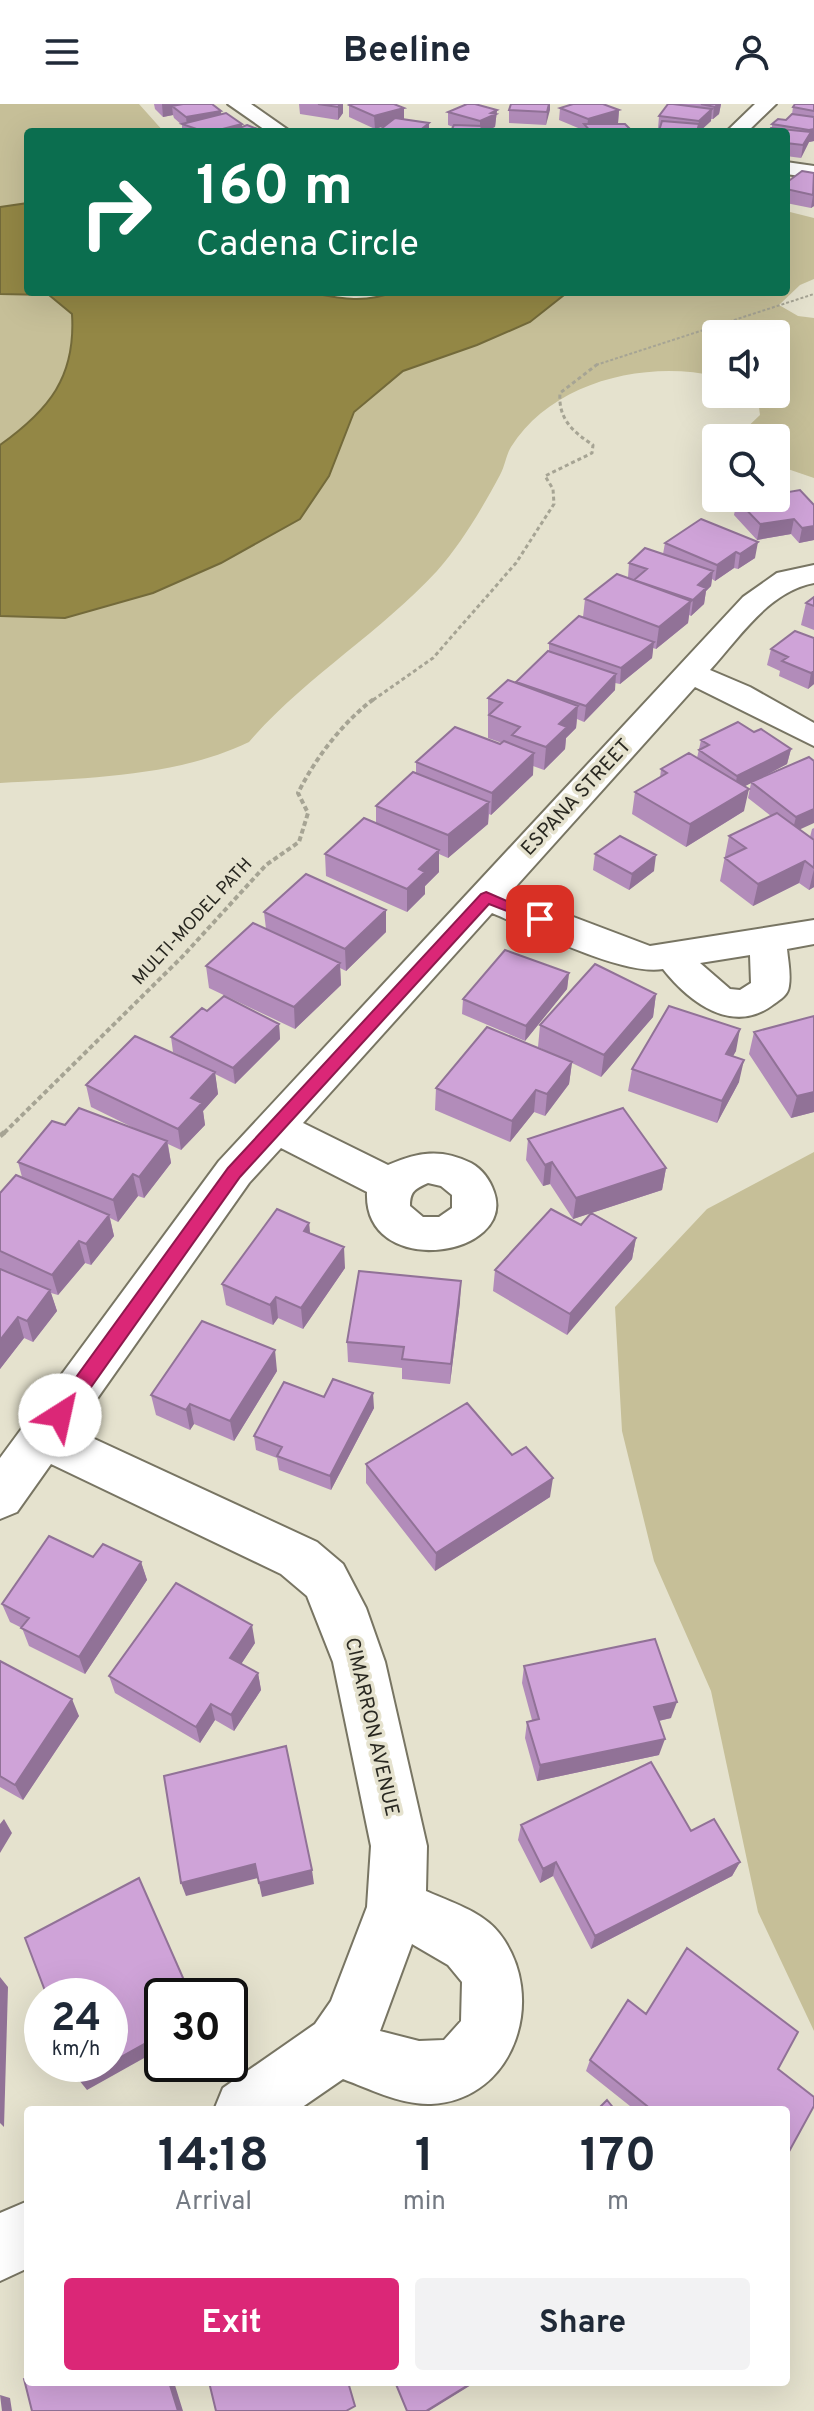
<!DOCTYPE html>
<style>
body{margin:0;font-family:Overpass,sans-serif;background:#f2f2f3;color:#1f2937;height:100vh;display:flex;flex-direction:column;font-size:30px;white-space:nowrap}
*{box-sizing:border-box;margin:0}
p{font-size:26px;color:#747a83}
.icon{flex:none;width:44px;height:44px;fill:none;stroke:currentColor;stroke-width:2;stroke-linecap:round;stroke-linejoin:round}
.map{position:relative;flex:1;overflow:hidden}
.details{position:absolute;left:24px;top:2002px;width:766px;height:280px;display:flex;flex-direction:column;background:#fff;border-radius:8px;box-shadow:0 8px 32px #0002}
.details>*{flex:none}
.guide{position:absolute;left:24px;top:24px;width:766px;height:168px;border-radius:8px;box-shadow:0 8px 32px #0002;background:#0b6e4f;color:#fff;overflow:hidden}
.buttons{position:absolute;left:702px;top:216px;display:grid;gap:16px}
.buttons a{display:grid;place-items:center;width:88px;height:88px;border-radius:8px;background:#fff;box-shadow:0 8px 32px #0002;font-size:40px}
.speed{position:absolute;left:24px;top:1874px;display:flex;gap:16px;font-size:40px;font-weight:700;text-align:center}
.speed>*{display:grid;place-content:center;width:104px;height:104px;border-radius:50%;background:#fff;box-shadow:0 8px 32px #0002;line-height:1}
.speed small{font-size:20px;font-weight:400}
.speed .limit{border:4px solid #111;border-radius:12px;background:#fff;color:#111}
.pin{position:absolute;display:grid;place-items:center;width:68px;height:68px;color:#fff;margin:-34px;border-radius:16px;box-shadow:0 4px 12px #0006}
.me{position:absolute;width:88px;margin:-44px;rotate:35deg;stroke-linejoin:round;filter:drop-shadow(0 0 6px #0008)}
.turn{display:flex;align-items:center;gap:28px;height:168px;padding:0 40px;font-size:36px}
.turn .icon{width:104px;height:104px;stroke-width:2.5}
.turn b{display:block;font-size:56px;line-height:68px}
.eta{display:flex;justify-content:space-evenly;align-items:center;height:136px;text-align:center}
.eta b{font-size:48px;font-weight:700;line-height:56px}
.button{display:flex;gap:16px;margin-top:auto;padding:16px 40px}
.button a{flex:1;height:92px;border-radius:8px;background:#db2777;color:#fff;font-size:32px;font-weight:700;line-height:92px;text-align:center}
.button a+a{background:#f2f2f3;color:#1f2937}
header{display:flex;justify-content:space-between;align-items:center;height:104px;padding:0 40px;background:#fff;font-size:36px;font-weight:700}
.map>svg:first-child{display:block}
.green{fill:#c6bf98}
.water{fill:#938745;stroke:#736a3a;stroke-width:2}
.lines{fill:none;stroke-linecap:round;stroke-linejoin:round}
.minor-casing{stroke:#787563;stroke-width:4}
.path-far3{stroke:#a6a494;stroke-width:2;stroke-dasharray:3 2;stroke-linecap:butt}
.path-far2{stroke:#a6a494;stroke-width:3;stroke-dasharray:4 3;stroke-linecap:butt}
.path-far1{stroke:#a6a494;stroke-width:4;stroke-dasharray:5 3;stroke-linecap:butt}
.path{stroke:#a6a494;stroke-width:5;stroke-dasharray:6 4;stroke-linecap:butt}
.minor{fill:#fff;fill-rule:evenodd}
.wall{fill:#b28cba}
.shaded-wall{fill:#917297}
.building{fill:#cfa3d8;stroke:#917297;stroke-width:2}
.route{fill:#db2777;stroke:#8e194d;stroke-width:2}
.labels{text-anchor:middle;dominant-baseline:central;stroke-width:7;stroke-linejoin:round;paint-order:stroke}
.far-street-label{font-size:18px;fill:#292821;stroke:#e5e2ce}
.street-label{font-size:20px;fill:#292821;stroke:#e5e2ce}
</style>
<header><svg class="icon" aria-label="menu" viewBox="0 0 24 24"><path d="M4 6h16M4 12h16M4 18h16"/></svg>Beeline<svg class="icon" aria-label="person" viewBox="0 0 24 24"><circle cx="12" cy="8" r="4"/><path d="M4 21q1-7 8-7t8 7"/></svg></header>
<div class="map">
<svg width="814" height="2307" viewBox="0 0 814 2307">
<rect width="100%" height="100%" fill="#e5e2ce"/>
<path class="green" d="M0 0H139L164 28H28V99L0 103Z
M786 107 814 114V175L800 181 779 201 798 212 814 214V374L776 361V334H736L760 311 758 296 751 290H776V230H716V272C646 256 552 277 511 343 506 351 505 362 500 371 483 403 461 440 437 467 380 529 304 574 249 638 174 674 82 674 0 679V512L65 514 329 372 354 308 403 267 477 241 564 191 562 188H786Z
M0 190 49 191 72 210C75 273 49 305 0 341Z
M814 1048V1927L758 1808 711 1587 654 1457 622 1327 615 1203 707 1105Z"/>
<path class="water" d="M28 99V188H308C336 194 365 200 393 188H562L564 191 530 218 477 241 403 267 354 308 329 372 300 415 221 459 153 489 65 514 0 512V341C49 306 76 273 72 210L49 191 0 190V103Z"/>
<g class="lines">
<defs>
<path id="minor" d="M228 0H251L291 28H268Z
M755 0H776L747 28H726Z
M786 58 814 62V74L786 70Z
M814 461V479C769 487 739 534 710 566L750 583 814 619V642L695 583 510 789 650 842 814 816V840L787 845C788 856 791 870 789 882 788 891 781 895 774 900 733 932 689 898 663 865 622 872 533 826 492 809L303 1019 388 1061C418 1048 441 1044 471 1059 482 1065 490 1076 494 1088 517 1153 363 1177 367 1088L281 1044 249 1079 75 1326 317 1438 343 1460 366 1504 385 1558 427 1742 426 1787C450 1798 482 1807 499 1829 548 1891 516 1996 431 2000 401 2001 370 1985 343 1975L298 2006H214L223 1984 315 1920 331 1897 367 1803 371 1742 333 1558 307 1492 281 1470 51 1360 17 1408 0 1415V1354L219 1057 743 493 777 469ZM750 851 751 879 740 886 730 885 700 859ZM428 1079 441 1082 452 1091V1104L439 1113H423L410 1102C410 1087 415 1085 428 1079ZM412 1840 448 1861 462 1878 461 1917 444 1936 419 1937 380 1927Z
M28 2097V2164L0 2177V2109Z"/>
</defs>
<use href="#minor" class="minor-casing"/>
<path class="path-far3" d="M596 261 814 190"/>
<path class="path-far2" d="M373 596 433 554 516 459 554 400 553 385 545 372 592 349 593 341C573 328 558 315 560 289L599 259"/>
<path class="path-far1" d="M4 1029 183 852 266 761 299 738 308 709 298 689C316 653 343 618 375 594"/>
<path class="path" d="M0 1032 6 1027"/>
<use href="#minor" class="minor"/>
</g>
<path class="wall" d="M154 0H212L221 10 242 23 260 28H182V21L174 14 173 11 163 13 155 5Z
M299 0H343V9L338 16 300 10Z
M511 0H550L546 21 509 19V6Z
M668 0H721L719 10 713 15H711V17L699 28H659V25H658L659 12Z
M814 0V37L809 38 801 54 786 52V28L772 24V20L786 16 792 10 793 3Z
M349 1 404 4V15L429 19V28H377L385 22 375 25 349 13Z
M560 4 619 6 618 19 612 20 633 28H583V26L559 16Z
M497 6 495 23H453L448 21V8Z
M814 69V102L811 104 786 99V79Z
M789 388 814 401V436L799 439 791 430 757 436 734 411 737 396Z
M701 415 755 454 738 465 734 464 715 477 712 475 711 482 706 487 704 500 691 512 689 511 688 519 656 545 653 544 652 554 620 580 615 579V586L584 618 577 615 576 624 566 634 565 645 544 666 533 662V671L491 711 489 710 488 720 448 754 439 750V768L425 782V790L407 808 326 772 325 750 376 720V702L416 669V658L502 639 488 634V594L516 579 549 547V539L583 513 585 495 628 473 629 459 663 450 665 439Z
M814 493V526L801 521 806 499Z
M813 534 814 580 808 585 779 572 780 567 767 561 771 545Z
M754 628 791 645 787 660 758 675 809 653 799 725 810 733 812 725 814 724V783L809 786 799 779 753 802 720 777 729 732 771 712 748 694 751 679 744 682V707L686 743 632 710 635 688 660 674 661 665 697 654 701 636Z
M595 750 654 767 629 786 593 766Z
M264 808 386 828 346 867 340 864 341 881 295 925 209 884 206 862 266 825Z
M569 869 567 885 525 937 462 910 463 895Z
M656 890 653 913 601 973 572 959 569 980 545 1012 534 1008 510 1038 435 1006 436 984 555 951 538 943 540 921Z
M207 907 279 920 280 935 235 980 215 970 218 990 203 1007 205 1021 181 1046 168 1040 171 1059 144 1094 138 1092 118 1118 110 1114 114 1132 91 1161 85 1159 58 1191 51 1189 57 1207 33 1238 24 1234 0 1265V1089L22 1073 18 1058 65 1021 142 1028 91 1003 86 981 191 957 173 948 171 933Z
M754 928 814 1008 791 1014 749 950Z
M736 947 732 952 739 978 717 1019 628 987 632 965Z
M528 1035 666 1064 662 1086 573 1115 550 1080 543 1082 526 1056Z
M309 1119 310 1130 345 1164 303 1225 278 1214 273 1221 226 1201 222 1180Z
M581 1121 636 1134 632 1155 567 1231 493 1187 495 1166Z
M460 1198 450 1280 402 1275V1264L348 1258 347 1238Z
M277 1267 234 1337 194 1320 190 1326 156 1311 151 1291Z
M324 1293 374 1304 331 1386 279 1366 277 1354 256 1346 254 1332Z
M512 1351 550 1393 435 1467 366 1379V1360Z
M93 1453 141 1458 147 1476 85 1570 29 1542 22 1524 10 1518 2 1500Z
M255 1539 241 1560 258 1569 261 1586 234 1627 215 1616 200 1639 115 1589 109 1572Z
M0 1557 79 1612 23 1696 0 1683Z
M524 1562 671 1614 659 1617V1651L537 1677 525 1634 527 1618 532 1616 522 1579Z
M521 1721 691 1727 740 1758 732 1772 591 1845 553 1772 540 1779 518 1736Z
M646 1910 778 1965 786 2006H635L586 1967 590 1956Z"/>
<path class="shaded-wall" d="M162 0H207L172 2 173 11 163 13Z
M335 0H343V9L338 16V3Z
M549 0H550V6L546 21 547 8Z
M714 0H721L719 10 713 15Z
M404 4V16L375 25 374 12Z
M712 5 711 17 699 28H697L699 17Z
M497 6 495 23 485 28H480V17L491 9Z
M619 6 618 19 590 27 587 24 588 15Z
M221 7 222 20 187 22 186 13Z
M429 19V28H418Z
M242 20V28H211Z
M814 25V37L809 38 801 54 803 41 808 32 809 26Z
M814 90V102L811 104 813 91Z
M794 415 791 430 757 436 760 420Z
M814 422V436L799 439 802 424Z
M758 438 755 454 738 465 740 450Z
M736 448 734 464 715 477 717 461Z
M713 467 711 482 706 487 704 500 691 512 693 496 698 481Z
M691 497 688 519 656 545 659 523Z
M654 538 652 554 620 580 621 564Z
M814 567V580L808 585 811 569Z
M616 570 615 586 584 618 586 602Z
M578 602 576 624 566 634 565 645 544 666 546 643 559 620Z
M791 645 787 660 734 688 737 672Z
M534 649 533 671 491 711 492 689Z
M749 685 744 707 686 743 690 720Z
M489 698 488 720 448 754V731Z
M814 705V719L792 729 796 713Z
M439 746V768L425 782V790L407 808V785L419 765Z
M656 751 654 767 629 786 632 770Z
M805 757 799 779 753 802 758 780Z
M814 765V783L809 786Z
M386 806V828L346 867 345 845Z
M340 859 341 881 295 925 294 903Z
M569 869 567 885 525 937 526 922Z
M656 890 653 913 601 973 604 951Z
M279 920 280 935 235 980 233 964Z
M740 925 736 947 722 972 726 950Z
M744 956 739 978 717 1019 722 997Z
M572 958 569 980 545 1012 547 990Z
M215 968 218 990 203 1007 205 1021 181 1046 178 1025 191 994Z
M536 986 534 1008 510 1038 512 1017Z
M814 988V1008L791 1014 797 992Z
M167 1037 171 1059 144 1094 139 1073Z
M552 1058 550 1080 543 1082 545 1061Z
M666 1064 662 1086 573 1115 576 1094Z
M133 1070 138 1092 118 1118 113 1096Z
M109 1111 114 1132 91 1161 86 1140Z
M309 1119 311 1140 304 1127Z
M636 1134 632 1155 567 1231 570 1210Z
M79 1137 85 1159 58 1191 52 1171Z
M344 1143 345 1164 303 1225 301 1204Z
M461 1177 460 1198 450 1280 451 1260Z
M50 1186 57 1207 33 1238 27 1217Z
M276 1193 278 1214 273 1221 270 1201Z
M18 1213 24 1234 0 1265V1236Z
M275 1246 277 1267 234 1337 230 1317Z
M373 1289 374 1304 331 1386 330 1372Z
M190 1300 194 1320 190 1326 186 1306Z
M553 1374 550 1393 435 1467 436 1449Z
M141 1458 147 1476 85 1570 79 1553Z
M252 1521 255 1539 234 1571 230 1554Z
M258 1569 261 1586 234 1627 231 1611Z
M72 1595 79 1612 23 1696 15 1681Z
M677 1598 671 1614 649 1619 654 1603Z
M211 1600 215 1616 200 1639 196 1623Z
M665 1635 659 1651 537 1677 540 1661Z
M4 1715 12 1729 0 1749V1720Z
M556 1758 553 1772 540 1779 543 1765Z
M740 1758 732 1772 591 1845 595 1832Z
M255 1760 258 1774 186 1792 181 1779Z
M312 1766 314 1780 262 1793 259 1779Z
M0 1873 8 1883 4 2023 0 2019Z
M162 1930V1944L87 1986 79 1976Z
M169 2278H174L183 2307H178Z
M473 2278H476L429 2307H426Z
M0 2291 10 2294 12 2307H2Z"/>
<path class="building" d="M183 0H212L221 7 186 13 172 2Z
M318 0H340L338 3Z
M351 0H394L404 4 374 12 349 1Z
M467 0H475L497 6 491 9 496 10 480 17 448 8Z
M511 0H549L547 8 509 6Z
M573 0H603L619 6 588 15 560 4Z
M668 0H673L712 5 699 17 659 12Z
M701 0H718L715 3Z
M795 0H814V7L793 3Z
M226 9 242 20 211 28H205L182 20Z
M792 10 814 13V25L809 26 772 20 778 15 786 16Z
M395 14 429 19 418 28H377Z
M662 17 699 20 697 28H664V27H659Z
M584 20H625L633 28H591Z
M247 21 260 26 254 28H229Z
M454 21 482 22 480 28H438L439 25H452Z
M771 24 811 28 803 41 786 39V28H768Z
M802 67 814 69 813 91 786 85V79Z
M782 381 789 388 800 386 814 401V422L802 424 794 415 760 420 737 396 747 394H776V382Z
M701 415 758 438 740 450 736 448 717 461 665 439Z
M645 444 713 467 698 481 706 484 693 496 634 476 647 465 629 459Z
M617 470 691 497 659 523 585 495Z
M814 493V502L806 499Z
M579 512 654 538 621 564 549 539Z
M795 527 814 534V567L811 569 782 557 788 553 771 545Z
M548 547 616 570 586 602 516 578Z
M508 576 578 602 559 620 567 623 546 643 512 631 520 623 489 611 502 599 488 594Z
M738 618 754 628 761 625 791 645 737 672 699 646 709 641 701 636Z
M455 623 500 640 504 637 534 649 492 689 416 658Z
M689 649 749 685 690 720 635 688 667 669 661 665Z
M809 653 814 657V705L796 713 751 678Z
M413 668 489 698 448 731 376 702Z
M777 709 814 736V764L805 757 758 780 725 754 746 744 729 732Z
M364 714 439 746 419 765 425 768 407 785 325 750Z
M620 732 656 751 632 770 595 750Z
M306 770 386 806 345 845 264 808Z
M253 819 340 859 294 903 206 862Z
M505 846 569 869 526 922 463 895Z
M595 860 656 890 604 951 540 921Z
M224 892 279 920 233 964 171 933 202 904 207 907Z
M669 902 740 925 726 950 744 956 722 997 632 965Z
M814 912V988L797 992 754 928Z
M487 923 572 958 547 990 536 986 512 1017 436 984Z
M135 932 215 968 191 994 202 999 178 1025 86 981Z
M79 1004 167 1037 139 1073 133 1070 113 1096 18 1058 52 1017 65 1021Z
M623 1004 666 1064 576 1094 552 1058 545 1061 528 1035Z
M16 1071 109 1111 86 1140 79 1137 52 1171 0 1147V1089Z
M277 1105 309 1119 304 1127 344 1143 301 1204 276 1193 270 1201 222 1180Z
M551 1105 581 1121 591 1109 636 1134 570 1210 495 1166Z
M0 1165 50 1186 27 1217 18 1213 0 1236Z
M359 1167 461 1177 451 1260 402 1255 404 1243 347 1238Z
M202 1217 275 1246 230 1317 190 1300 186 1306 151 1291Z
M333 1275 373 1289 330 1372 277 1352 282 1343 254 1332 284 1278 324 1293Z
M467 1299 512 1351 526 1343 553 1374 436 1449 366 1360Z
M49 1432 93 1453 103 1440 141 1458 79 1553 21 1524 29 1514 2 1500Z
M176 1479 252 1521 230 1554 258 1569 231 1611 211 1600 196 1623 109 1572Z
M655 1535 677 1598 654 1603 665 1635 540 1661 527 1618 539 1615 524 1562Z
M0 1557 72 1595 15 1681 0 1672Z
M286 1642 312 1766 259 1779 255 1760 181 1779 164 1672Z
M651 1658 691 1727 714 1715 740 1758 595 1832 556 1758 543 1765 521 1721Z
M139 1774 191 1892H162V1930L110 1959V1892H47L25 1834Z
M687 1844 798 1928 778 1965 814 1993V2002L786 2053V2006H652L590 1956 628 1896 646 1910Z
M73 1960H108L79 1976Z
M607 1996 615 2006H597Z
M28 2273V2278H169L178 2307H32L24 2275Z
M209 2278H348L355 2302 346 2307H216Z
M395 2278H473L426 2307H407Z"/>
<path class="route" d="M486 788 548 815 540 820 489 800 240 1073 67 1317H53L50 1311 53 1305 228 1064 481 790Z"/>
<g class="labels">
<g class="far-street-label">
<text transform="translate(193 818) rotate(-47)">MULTI-MODEL PATH</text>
</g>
<g class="street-label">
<text transform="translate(577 694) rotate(-47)">ESPANA STREET</text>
<text transform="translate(371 1623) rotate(77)">CIMARRON AVENUE</text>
</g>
</g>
</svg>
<div class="buttons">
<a><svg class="icon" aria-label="sound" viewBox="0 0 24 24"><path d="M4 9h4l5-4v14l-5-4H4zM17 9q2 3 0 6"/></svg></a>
<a><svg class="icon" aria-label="search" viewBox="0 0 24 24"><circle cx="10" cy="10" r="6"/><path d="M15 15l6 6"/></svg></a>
</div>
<div class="speed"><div>24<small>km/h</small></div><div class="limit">30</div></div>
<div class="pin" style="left:540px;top:815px;background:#d93025"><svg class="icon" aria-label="arrive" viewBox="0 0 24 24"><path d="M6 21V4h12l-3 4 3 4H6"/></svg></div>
<svg class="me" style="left:60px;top:1311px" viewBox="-20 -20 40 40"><circle r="19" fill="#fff"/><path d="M0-13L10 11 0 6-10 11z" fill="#db2777"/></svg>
<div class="guide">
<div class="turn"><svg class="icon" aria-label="right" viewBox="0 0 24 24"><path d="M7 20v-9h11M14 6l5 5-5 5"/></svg><div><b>160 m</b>Cadena Circle</div></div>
</div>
<section class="details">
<div class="eta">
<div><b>14:18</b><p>Arrival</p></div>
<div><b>1</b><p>min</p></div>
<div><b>170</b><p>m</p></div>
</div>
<div class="button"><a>Exit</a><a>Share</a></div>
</section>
</div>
